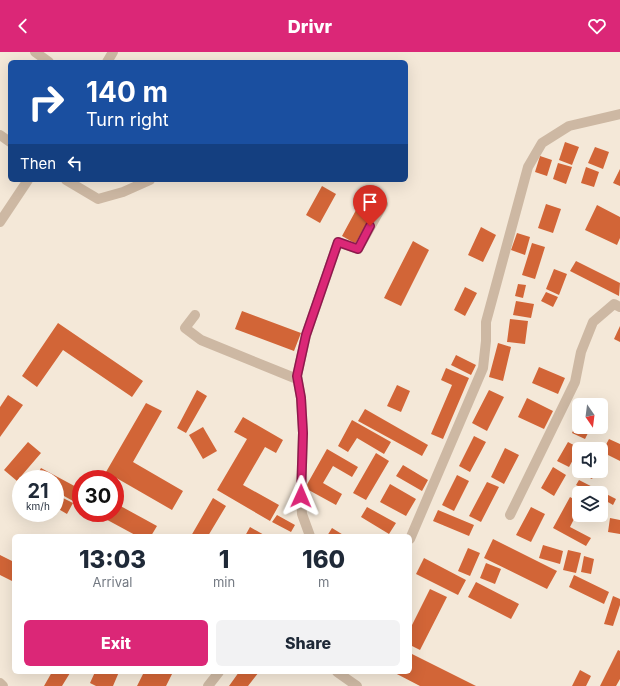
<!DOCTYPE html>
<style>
body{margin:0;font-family:Inter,sans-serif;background:#f2f2f3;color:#1f2937;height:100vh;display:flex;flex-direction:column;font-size:15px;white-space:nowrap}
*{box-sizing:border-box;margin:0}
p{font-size:13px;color:#747a83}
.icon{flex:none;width:22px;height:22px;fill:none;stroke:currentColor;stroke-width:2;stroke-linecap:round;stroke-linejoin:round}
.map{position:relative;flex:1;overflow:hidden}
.side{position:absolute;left:12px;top:482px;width:400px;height:140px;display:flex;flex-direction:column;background:#fff;border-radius:6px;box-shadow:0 4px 16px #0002}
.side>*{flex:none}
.banner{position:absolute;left:8px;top:8px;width:400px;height:122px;border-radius:6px;box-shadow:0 4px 16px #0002;background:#1a4fa0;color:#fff;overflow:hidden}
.needle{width:26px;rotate:166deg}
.tools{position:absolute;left:572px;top:346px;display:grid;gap:8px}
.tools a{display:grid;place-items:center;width:36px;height:36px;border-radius:6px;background:#fff;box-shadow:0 4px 16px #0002;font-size:20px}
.speed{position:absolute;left:12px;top:418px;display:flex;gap:8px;font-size:20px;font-weight:700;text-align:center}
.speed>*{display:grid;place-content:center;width:52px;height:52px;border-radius:50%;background:#fff;box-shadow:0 4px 16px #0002;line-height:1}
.speed small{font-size:10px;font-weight:400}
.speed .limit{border:6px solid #d22;background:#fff;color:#111}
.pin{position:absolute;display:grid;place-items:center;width:34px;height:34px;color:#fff;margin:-41px -17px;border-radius:50% 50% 50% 0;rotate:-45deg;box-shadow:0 0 4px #0007}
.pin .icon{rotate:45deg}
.me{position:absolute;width:44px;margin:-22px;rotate:1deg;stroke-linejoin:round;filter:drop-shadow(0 0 3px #0008)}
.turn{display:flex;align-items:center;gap:14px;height:84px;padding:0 12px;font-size:18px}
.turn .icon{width:52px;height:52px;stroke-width:2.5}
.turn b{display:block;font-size:28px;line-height:34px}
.then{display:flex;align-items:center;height:38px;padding:0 12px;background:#0003;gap:8px;font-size:15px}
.eta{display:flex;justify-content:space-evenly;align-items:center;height:68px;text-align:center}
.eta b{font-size:24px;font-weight:800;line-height:28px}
.button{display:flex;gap:8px;margin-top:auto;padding:8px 12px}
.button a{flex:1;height:46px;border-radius:6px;background:#db2777;color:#fff;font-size:16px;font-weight:800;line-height:46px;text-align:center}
.button a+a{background:#f2f2f3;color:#1f2937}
header{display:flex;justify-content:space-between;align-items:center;height:52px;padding:0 12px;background:#db2777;color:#fff;font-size:18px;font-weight:800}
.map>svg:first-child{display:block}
.building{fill:#d26537}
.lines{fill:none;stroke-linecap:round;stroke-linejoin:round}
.street{stroke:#cdb8a3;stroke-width:10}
.route-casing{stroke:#8e194d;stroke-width:10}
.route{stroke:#db2777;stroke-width:7}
</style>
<header><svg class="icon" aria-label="back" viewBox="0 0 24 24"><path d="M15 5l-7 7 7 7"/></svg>Drivr<svg class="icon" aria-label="heart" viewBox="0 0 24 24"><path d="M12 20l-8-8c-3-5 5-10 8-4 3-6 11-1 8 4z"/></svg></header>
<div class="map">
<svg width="620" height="634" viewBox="0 0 620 634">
<rect width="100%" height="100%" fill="#f4e8d8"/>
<path class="building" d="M565 90 579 95 572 113 559 108Z
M595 95 609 100 603 117 588 111Z
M540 104 552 108 547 124 535 120Z
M558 111 572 115 566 132 553 127Z
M586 115 599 120 594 135 581 131Z
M620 117V134L613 131Z
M322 134 336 142 320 171 306 163Z
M362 147 376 154 356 192 342 184Z
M546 152 561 157 553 181 538 176Z
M597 153 620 165V186L617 193 585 178Z
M481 175 496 183 483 210 468 203Z
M517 181 530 185 525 203 511 198Z
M413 189 429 198 401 254 384 246Z
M532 191 545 195 535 227 522 223Z
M576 209 620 231 619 244 570 219Z
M554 217 567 222 559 243 546 237Z
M518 232 526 233 523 246 515 244Z
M465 235 477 241 465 264 454 258Z
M546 240 558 245 553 255 541 249Z
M516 249 534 252 531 266 513 263Z
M242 259 301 281 294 299 235 277Z
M510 267 528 269 525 292 507 290Z
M58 271 143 329 132 345 63 298 37 335 22 324Z
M620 274V290L614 287Z
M498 291 511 295 503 329 489 325Z
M456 303 476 313 471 323 451 313Z
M539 315 565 326 558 342 532 331Z
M446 316 469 326 443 387 431 382 452 333 441 328Z
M397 333 410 339 401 360 387 354Z
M197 338 207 344 186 381 177 376Z
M489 338 504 345 487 379 472 371Z
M8 343 23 353 0 385V355Z
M527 346 553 359 544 377 518 365Z
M146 351 162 359 133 410 183 439 172 458 106 420Z
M365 357 428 393 422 404 358 369Z
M243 365 283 388 276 401 265 395 243 433 279 453 270 469 217 438 247 387 234 380Z
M579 367V375H591L585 387 572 381Z
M352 368 391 390 384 402 357 386 348 400 338 394Z
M203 375 217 399 203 407 189 383Z
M474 384 486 390 470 420 459 414Z
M609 387 620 392V409L602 400Z
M28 390 41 401 17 429 4 418Z
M568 390 581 397H579L569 415 557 409Z
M505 396 519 403 504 432 491 425Z
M327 397 358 415 352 425 333 414 323 431 342 442 336 453 305 436Z
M376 401 389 409 366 448 353 441Z
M403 413 428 428 422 439 396 424Z
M553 415 566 423 554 444 541 436Z
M41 416 80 437 73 449 55 439V427H35Z
M579 419H596L592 427 578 420Z
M457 423 469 429 454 459 442 453Z
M579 428 616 447 613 453 601 446V441H591L576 433Z
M487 430 499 435 481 470 469 464Z
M390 432 416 447 406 464 380 450Z
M55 442 73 451 67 462 55 455Z
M570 445 579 450V457L570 475 591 486 586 494 553 476Z
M213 446 226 454 208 484H191Z
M115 451 157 474 151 484H137L100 464 101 461H115Z
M367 455 396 471 389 482 361 465Z
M531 455 545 462 531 490 516 483Z
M438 458 474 473 469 484 433 469Z
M277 463 295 473 291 480 272 470Z
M610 466 620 468V482L608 480Z
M250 475 266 484H245Z
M332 476 345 484H327Z
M493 487 557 519 547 537 484 506Z
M543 493 563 499 560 512 539 506Z
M468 496 480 501 470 524 458 519Z
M568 498 581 501 576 521 563 518Z
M0 503 14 510V530L0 523Z
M584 504 594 507 591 522 581 520Z
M424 506 466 528 458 543 416 522Z
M486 511 501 517 495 532 480 526Z
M574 523 609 540 604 552 569 535Z
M476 530 519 552 511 567 468 545Z
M430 537 447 545 420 598 410 593V577Z
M613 544 620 547V553L613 574 604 572Z
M618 598 620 599V627L616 634H600Z
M410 601 476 634H420L393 620H410Z
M580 618 591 624 586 634H572Z
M52 620H68L70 621 62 634H44Z
M95 620H119L113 634H96L90 631Z
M144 620H173L166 634H137Z
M239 620H259L248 634H229Z"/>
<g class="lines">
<path class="street" d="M35 0 49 10
M107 10 113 0
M0 83 10 90
M66 128 98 147 123 140 150 128
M0 170 28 128
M195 263 185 276 201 288 297 327
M510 463 575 330 581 300 593 270 614 252 620 255
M310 484 302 462 301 444 303 381 301 346 297 324 306 283 338 190 358 197 383 152
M410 487 483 316 486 289V270L528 115 542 91 569 74 620 62
M337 620 357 634
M0 631 3 634
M208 634 219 620"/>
</g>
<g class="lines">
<defs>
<path id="route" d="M301 444 303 381 301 346 297 324 306 283 338 190 358 197 370 174"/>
</defs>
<use href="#route" class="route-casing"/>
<use href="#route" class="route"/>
</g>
</svg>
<div class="tools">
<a><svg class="needle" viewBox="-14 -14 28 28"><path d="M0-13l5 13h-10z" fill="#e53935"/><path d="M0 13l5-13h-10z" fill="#747a83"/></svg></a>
<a><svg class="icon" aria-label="sound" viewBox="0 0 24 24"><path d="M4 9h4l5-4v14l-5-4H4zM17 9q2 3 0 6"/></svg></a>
<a><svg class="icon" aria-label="layers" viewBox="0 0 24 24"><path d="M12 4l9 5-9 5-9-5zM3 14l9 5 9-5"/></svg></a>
</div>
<div class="speed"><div>21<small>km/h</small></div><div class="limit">30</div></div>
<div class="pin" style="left:370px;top:174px;background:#d93025"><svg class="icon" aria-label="arrive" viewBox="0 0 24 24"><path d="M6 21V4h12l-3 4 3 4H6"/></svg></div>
<svg class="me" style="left:301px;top:444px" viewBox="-20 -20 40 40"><path d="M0-17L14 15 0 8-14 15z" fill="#db2777" stroke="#fff" stroke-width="4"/></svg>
<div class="banner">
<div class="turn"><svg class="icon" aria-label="right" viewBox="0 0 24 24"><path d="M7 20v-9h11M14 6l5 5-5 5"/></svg><div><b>140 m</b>Turn right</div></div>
<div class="then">Then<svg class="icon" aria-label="left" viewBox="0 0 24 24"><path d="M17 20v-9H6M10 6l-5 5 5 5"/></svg></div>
</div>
<section class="side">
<div class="eta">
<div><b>13:03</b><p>Arrival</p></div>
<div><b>1</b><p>min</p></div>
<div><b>160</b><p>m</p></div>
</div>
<div class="button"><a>Exit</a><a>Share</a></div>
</section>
</div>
